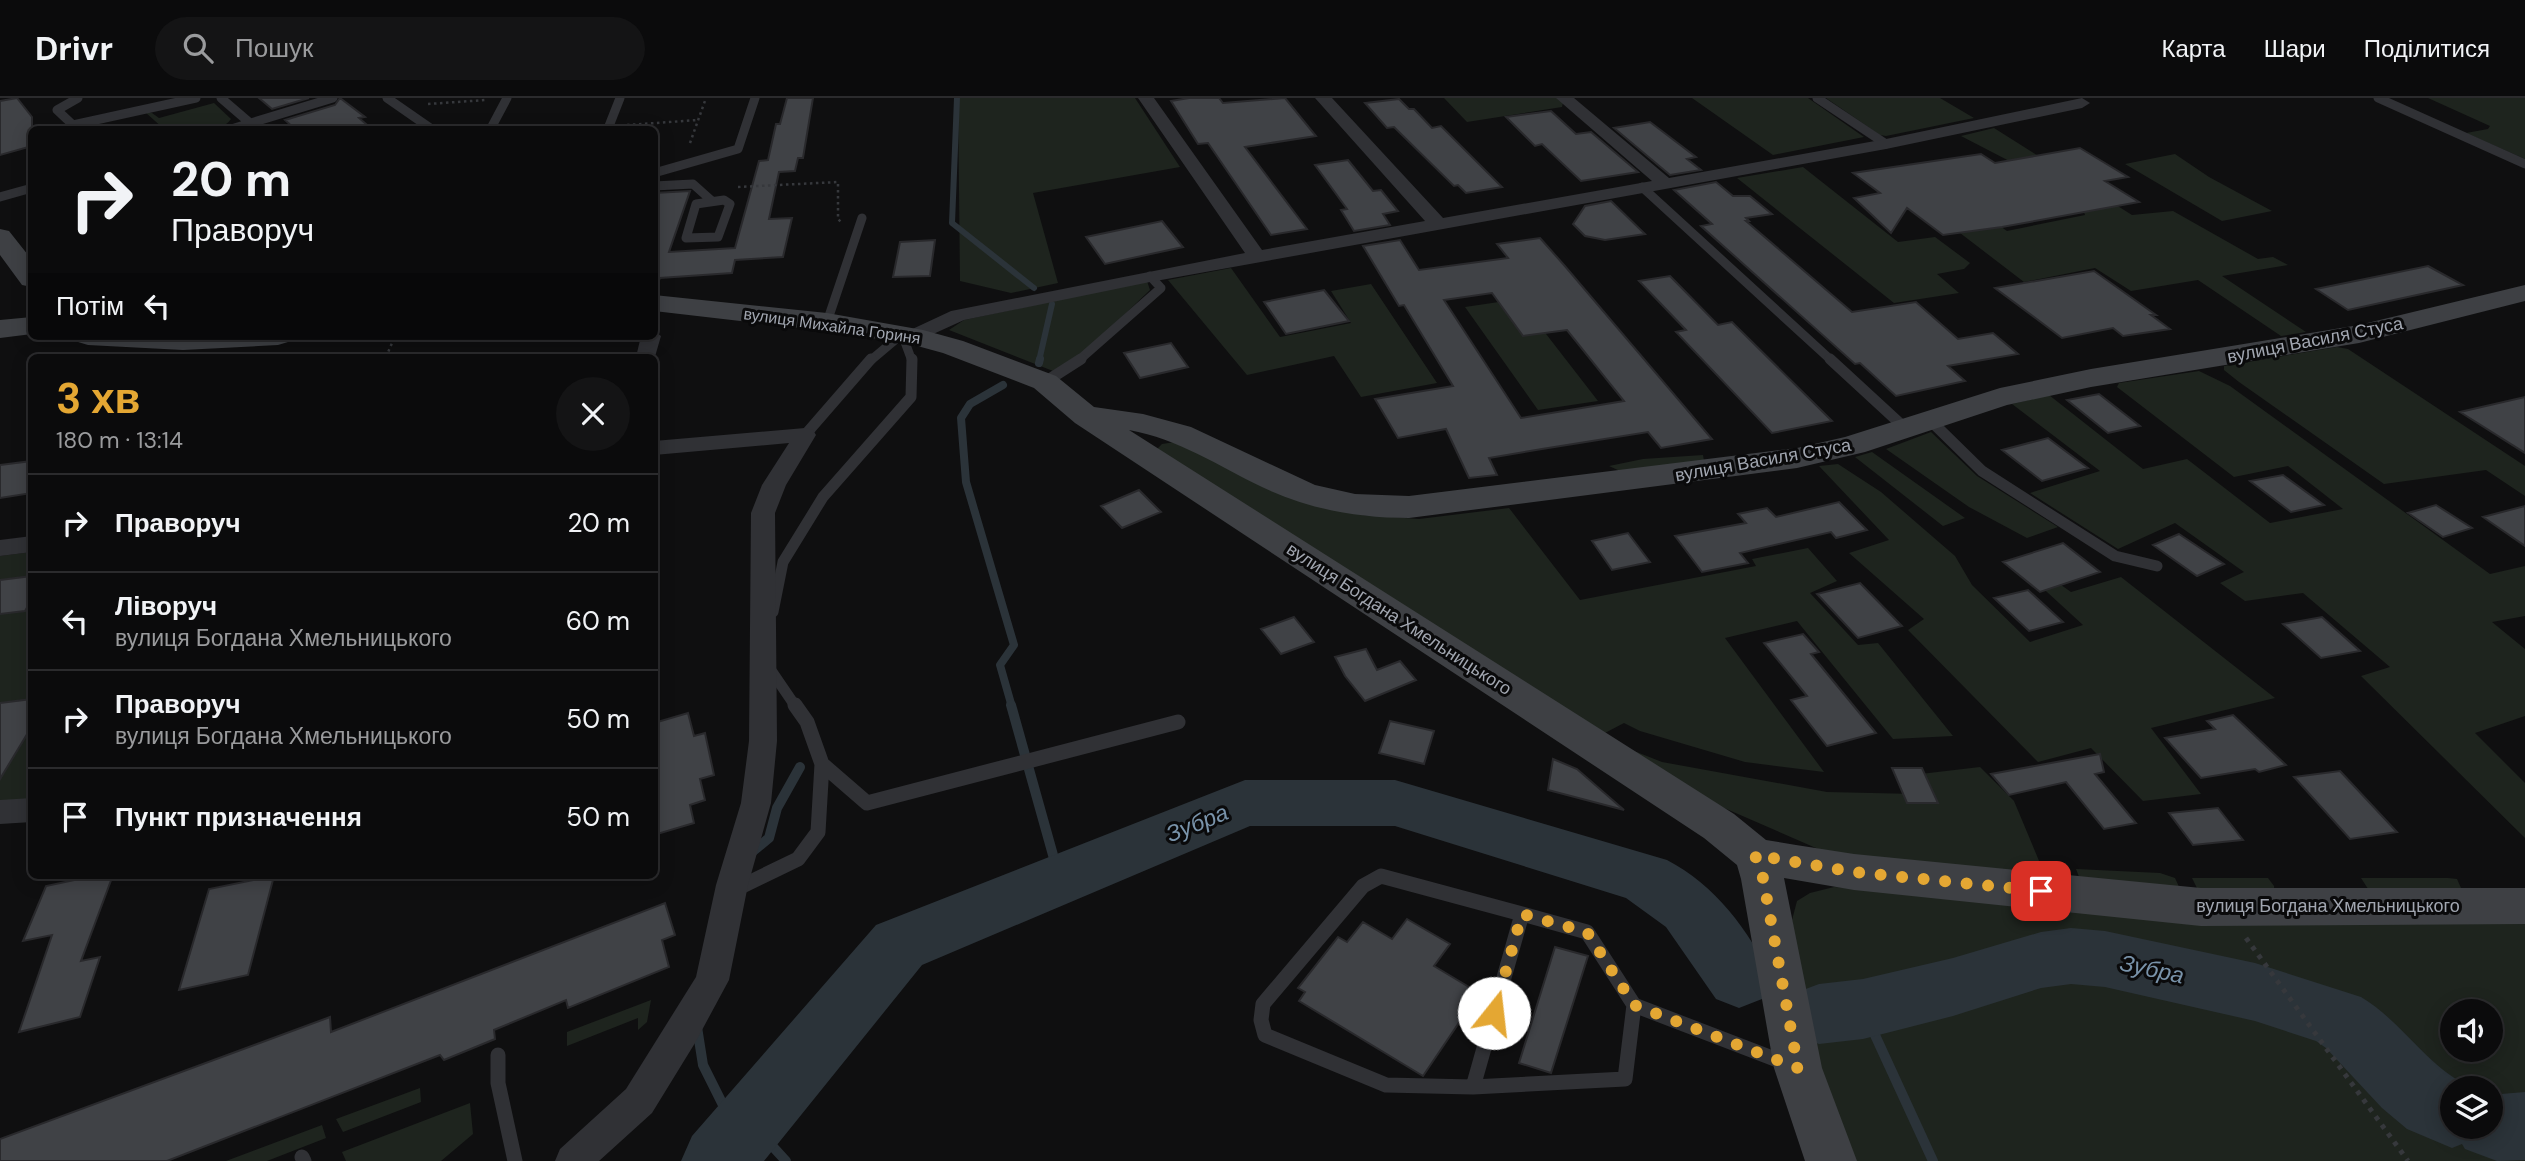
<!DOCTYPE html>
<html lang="uk">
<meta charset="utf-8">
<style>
body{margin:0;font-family:"DM Sans",sans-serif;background:#141415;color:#f1f3f6;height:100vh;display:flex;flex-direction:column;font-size:26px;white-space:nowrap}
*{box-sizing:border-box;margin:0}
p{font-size:23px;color:#9a9b9d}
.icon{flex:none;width:38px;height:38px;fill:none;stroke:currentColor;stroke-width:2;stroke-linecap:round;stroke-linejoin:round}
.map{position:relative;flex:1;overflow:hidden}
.panel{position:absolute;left:28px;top:256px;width:630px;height:525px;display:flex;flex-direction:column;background:#0b0b0c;border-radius:10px;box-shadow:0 4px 18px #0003,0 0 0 2px #2b2b2d}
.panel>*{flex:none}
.hud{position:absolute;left:28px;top:28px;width:630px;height:214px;border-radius:10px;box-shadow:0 4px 18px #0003,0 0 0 2px #2b2b2d;background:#0b0b0c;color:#f1f3f6;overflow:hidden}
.buttons{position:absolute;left:2440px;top:901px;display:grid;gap:14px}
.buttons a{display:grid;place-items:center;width:63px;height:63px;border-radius:50%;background:#0b0b0c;box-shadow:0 4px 18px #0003,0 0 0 2px #2b2b2d;font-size:35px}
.pin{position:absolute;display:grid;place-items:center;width:60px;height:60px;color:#fff;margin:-30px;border-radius:14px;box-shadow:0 4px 10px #0006}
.me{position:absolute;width:77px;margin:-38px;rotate:16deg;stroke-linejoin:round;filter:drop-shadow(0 0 5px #0008)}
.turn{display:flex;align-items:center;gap:24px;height:147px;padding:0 28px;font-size:32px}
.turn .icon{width:91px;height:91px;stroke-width:2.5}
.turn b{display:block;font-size:49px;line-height:60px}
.then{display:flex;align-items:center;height:66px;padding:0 28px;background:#0003;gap:14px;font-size:26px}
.round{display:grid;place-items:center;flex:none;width:74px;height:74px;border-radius:37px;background:#141415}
.overview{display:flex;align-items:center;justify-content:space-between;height:119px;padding:0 28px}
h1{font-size:42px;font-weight:700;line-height:52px;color:#e4a733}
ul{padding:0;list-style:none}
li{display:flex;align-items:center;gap:21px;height:98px;padding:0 28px;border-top:2px solid #2b2b2d}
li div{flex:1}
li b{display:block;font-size:26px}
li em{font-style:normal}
header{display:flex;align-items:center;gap:42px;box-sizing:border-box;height:98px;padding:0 35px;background:#0b0b0c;border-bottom:2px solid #2b2b2d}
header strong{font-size:33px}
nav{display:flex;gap:38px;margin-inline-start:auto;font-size:24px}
.search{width:490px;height:63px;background:#141415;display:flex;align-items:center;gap:18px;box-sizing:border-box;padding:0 24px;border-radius:38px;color:#9a9b9d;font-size:26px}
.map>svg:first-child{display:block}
.green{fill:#1e241e;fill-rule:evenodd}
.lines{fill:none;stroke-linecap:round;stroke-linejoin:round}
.stream-far2{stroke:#2b3339;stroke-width:6}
.stream-far1{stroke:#2b3339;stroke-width:8}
.stream{stroke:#2b3339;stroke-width:10}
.river{fill:#2b3339;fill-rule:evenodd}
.building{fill:#404246;stroke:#29292c;stroke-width:2;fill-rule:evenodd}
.path-far1{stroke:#36383c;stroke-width:2.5;stroke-dasharray:2.5 3.5;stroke-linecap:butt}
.path{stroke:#36383c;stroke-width:5;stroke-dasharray:4.5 6;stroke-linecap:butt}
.lane-far2{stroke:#303135;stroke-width:9}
.lane-far1{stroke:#303135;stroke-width:11}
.lane{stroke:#303135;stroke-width:15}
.street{fill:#303135;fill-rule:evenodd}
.secondary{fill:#3e4044;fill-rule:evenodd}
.route{stroke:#e4a733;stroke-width:12;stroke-dasharray:0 21.6}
.labels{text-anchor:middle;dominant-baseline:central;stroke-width:6;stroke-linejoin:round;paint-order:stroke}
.far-street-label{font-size:16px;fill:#a1a6b0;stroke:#0a0a0b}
.street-label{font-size:18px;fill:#a1a6b0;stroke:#0a0a0b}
.near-water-label{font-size:23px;font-style:italic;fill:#7993aa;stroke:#0a0a0b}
</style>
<header>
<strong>Drivr</strong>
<div class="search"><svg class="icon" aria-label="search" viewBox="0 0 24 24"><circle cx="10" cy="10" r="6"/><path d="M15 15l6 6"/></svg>Пошук</div>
<nav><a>Карта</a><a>Шари</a><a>Поділитися</a></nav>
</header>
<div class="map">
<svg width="2525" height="1063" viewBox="0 0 2525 1063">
<rect width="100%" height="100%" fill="#0f0f10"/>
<path class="green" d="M958 0H1135L1180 69 1033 95 1058 185 1011 195 960 183Z
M1444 0H1559L1563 4 1562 9 1467 24Z
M1692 0H1808L1864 39 1773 57Z
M1826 0H1940L1974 20 1886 38 1880 37Z
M2428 0H2525V61L2466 35 2488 31 2490 28Z
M214 5 231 21C220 38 182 31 164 31L145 14 152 15 159 20Z
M1994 30 2132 117 2173 113 2258 161 2273 159 2288 167 2222 178 2306 234 2281 238 2198 182 2131 193 2095 170 2024 184 1947 125 1960 100 2007 133 2085 117 2083 111 2017 67 1961 38Z
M2175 56 2209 79 2272 113 2222 123 2125 66Z
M1803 69 1898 144 1935 139 1970 165 1964 171 1937 176 1959 195 1894 205 1737 80Z
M1231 170 1280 239 1351 225 1331 193 1371 186 1437 285 1361 299 1334 258 1247 277 1168 182Z
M1147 183 1150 192 1080 259 1053 273 949 232 964 222Z
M1519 201 1598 303 1538 312 1465 209Z
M2337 249 2348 251 2525 368V398L2486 372 2384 386 2239 284 2224 272V268Z
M2199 273 2230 288 2490 476 2525 468V518L2492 524 2525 551V618L2475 635 2525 685V740L2361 578 2390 569 2303 495 2245 503 2220 485 2244 474 2175 425 2118 451 2030 395 2100 373 2012 306 2049 297 2143 371 2187 361 2270 425 2343 411 2288 368 2234 379 2117 289 2119 285Z
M1931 334 1977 378 2058 429 2027 440 1969 409 1886 351Z
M1175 344 1362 417 1419 421 1509 410 1580 502 1756 468 1752 461 1808 450 1837 483 1810 495 1858 547 1878 545 1953 638 1893 641 1797 523 1725 540 1824 674 1745 664 1640 633 1624 625 1603 636 1156 352 1162 346Z
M1872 354 1965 420 1943 428 1855 359Z
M1703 357 1704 363 1620 373 1609 368 1643 361Z
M1838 366 1881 394 1955 458 1972 487 2030 544 2083 527 2022 471 2033 467 2071 494 2121 479 2275 600 2151 630 2201 696 2143 703 2091 650 2038 664 1908 532 1924 521 1849 455 1889 442 1819 368Z
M31 454V703L0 705V458Z
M1624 649 1662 664 1827 694 1915 696 1912 677 1980 669 2014 703 2042 770H2047L2051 783 1832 757 1708 703Z
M2076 771 2160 775 2175 780 2180 791 2081 784Z
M2192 780H2268L2274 788V795L2199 794Z
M2361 780H2448L2457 781 2461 790 2372 797Z
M1834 789 2525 823V1063H1854L1815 957 1792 822 1797 803 1810 795ZM2452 914H2490V952H2452ZM2452 990H2490V1029H2452Z
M651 902 647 924 638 932V920L567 948V934Z
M420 990 421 1004 343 1034 336 1021Z
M470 1005 473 1036 441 1063H346L342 1054Z
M322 1027 326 1040 267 1063H226Z"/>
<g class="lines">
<path class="stream-far2" d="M957 0 952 125 1034 190
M1039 263 1052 206"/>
<path class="stream-far1" d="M1039 265 1040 261
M1003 287 970 306 961 320 966 384 1014 547 1000 567 1012 609"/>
<path class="stream" d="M1011 607 1060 782
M752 754 769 740 777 710 800 669
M1863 911 1933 1063
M697 929 703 967 729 1019 745 1031 765 1040 786 1063"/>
<path class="river" d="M1245 682H1395L1667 762C1715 787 1749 832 1772 881L1762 901 1739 910 1716 901 1666 829 1626 800 1395 728H1250L922 867 764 1063H681L692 1038 876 827Z
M2071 830 2105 833 2255 865 2361 899C2403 924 2427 970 2473 990H2452V1029H2490V993L2501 996 2525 994V1062L2497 1063 2465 1051 2462 1046 2452 1050 2407 1031 2382 1010 2326 950 2316 943 2255 923 2105 889 2071 886 2041 890 1953 918 1863 941 1819 946 1795 937 1785 916 1795 895 1819 886 1863 881 1953 860 2041 834Z"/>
</g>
<path class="building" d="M17 0 32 19V48L0 57V3Z
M259 0H309L272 11Z
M340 0 365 19 359 20 373 32H328L323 27 296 32 285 22 335 7Z
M787 0H813L803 60H798L795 73 779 74 769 121 792 120 783 159 735 162 732 175 660 180 658 185 654 184V95L690 93 669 154 735 150 759 63 768 62 776 26H780Z
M1189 0H1219L1223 5 1285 0 1316 38 1245 49 1307 131 1271 137 1208 45 1198 46 1171 3Z
M1399 1 1409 11H1414L1432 30 1441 28 1502 89 1466 95 1458 87 1454 88 1394 29 1387 30 1365 5Z
M1551 13 1576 36 1591 34 1638 74 1581 83 1542 46 1535 48 1506 19Z
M1650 24 1696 59 1687 61 1701 72 1670 77 1614 30Z
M2080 50 2128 79 2105 83 2139 104 2002 129 1943 137 1907 110 1891 135 1854 100 1880 95 1853 75 1981 56 1995 65Z
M1348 62 1373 93 1381 92 1398 113 1383 116 1390 127 1354 133 1341 112 1347 111 1315 67Z
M1716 84 1733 98H1750L1772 116 1746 120 1749 123H1746L1852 214 1916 204 1958 241 1993 235 2018 256 1948 268 1965 283 1896 298 1860 265 1855 266 1701 128 1712 126 1674 92Z
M1611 103 1645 136 1605 142 1585 138 1573 126 1585 108Z
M1162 123 1183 149 1105 166 1086 139Z
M1540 140 1564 167 1712 341 1661 350 1648 334 1542 351 1489 360 1497 377 1469 380 1446 331 1398 340 1375 301 1453 288 1404 207 1399 208 1363 148 1400 142 1419 172 1508 160 1497 146ZM1492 195 1523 238 1567 232 1624 303 1521 320 1444 202Z
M935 142 930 178 893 179 900 144Z
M2428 168 2463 187 2348 212 2316 191Z
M2094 173 2156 217H2151L2170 231 2123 238 2113 230 2062 240 1995 190Z
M1670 178 1718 227 1732 224 1832 323 1772 335 1676 234 1686 232 1639 183Z
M1324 192 1349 223 1286 236 1264 204Z
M1171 245 1188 269 1140 280 1124 255Z
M2099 296 2140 328 2108 335 2067 302Z
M2525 299V355L2460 314Z
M2048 340 2088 370 2042 383 2002 352Z
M32 363V395L0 400V367Z
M2283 377 2324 407 2291 414 2250 383Z
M1139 392 1161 414 1122 430 1101 408Z
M1839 404 1867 432 1836 440 1831 434 1740 455 1748 465 1702 474 1675 438 1746 425 1738 416 1767 410 1776 419Z
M2436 407 2472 430 2443 439 2408 415Z
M2525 408V448L2483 419Z
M1628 435 1650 464 1612 472 1592 443Z
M2179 436 2224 466 2197 478 2153 447Z
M2063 445 2100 474 2040 494 2003 464Z
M32 478V501L25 513 0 516V482Z
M1860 485 1902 528 1858 540 1817 496Z
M2028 492 2063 524 2029 533 1994 500Z
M1294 519 1314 544 1281 556 1261 531Z
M2322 519 2360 553 2321 560 2283 526Z
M1803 536 1819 554 1811 556 1876 635 1827 648 1791 602 1807 598 1764 545Z
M1366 551 1377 572 1400 563 1416 582 1365 603 1345 578 1335 559Z
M32 601V628L0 681V605Z
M688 615 694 638 705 635 714 677 700 681 705 702 690 707 694 725 654 737V625Z
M2233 617 2286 667 2259 674 2255 671 2201 680 2165 640 2215 631 2207 623Z
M1390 623 1434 633 1424 666 1379 655Z
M2100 656 2104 674 2095 676 2136 725 2104 731 2066 684 2009 697 1991 676Z
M1553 661 1577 671 1624 712 1548 692Z
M1892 670H1922L1938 705H1907Z
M2340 673 2397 734 2350 741 2294 679Z
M2218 710 2243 742 2193 747 2169 715Z
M98 777H113L81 863 100 859 80 919 19 934 52 837 23 843 46 788Z
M274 778 248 877 179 892 209 791Z
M665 805 675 837 662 842 669 869 568 910 566 902 494 932 495 941 444 962 440 957 167 1063H0V1041L330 919 331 934Z
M1407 821 1450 846 1434 868 1479 895 1423 978 1299 903 1305 894 1298 890 1338 839 1347 844 1363 824 1392 841Z
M1555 849 1588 858 1551 975 1519 965Z"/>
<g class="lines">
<path class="path-far1" d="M428 6 486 2
M627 27 698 22
M373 32 390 26
M690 45 706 0
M738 89 838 84V121L841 124
M386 259 395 238"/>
<path class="path" d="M2246 840 2408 1063"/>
<path class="lane-far2" d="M78 0 57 12 73 27 196 0
M221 0 250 25
M387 0 433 32
M1817 0 1886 46
M2378 0 2525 66
M609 28 620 0
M228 32 333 0
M490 32 507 0
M654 75 738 51 755 0
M654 88 693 86 712 103
M1642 89 1832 263
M0 99 32 90
M724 102 730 106 718 139 686 140 696 106Z
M827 224 862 120
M870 263 902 236 912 263
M1078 263 1161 190 1150 178"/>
<path class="lane-far1" d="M1830 261 1906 331
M1045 284 1081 261
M1931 323 1982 373 2115 458 2157 468
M805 337 871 261
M773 514 783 464 823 399 911 299 912 261
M768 568 796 609"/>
<path class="lane" d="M822 666 867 705 1178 624
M734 792 798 761 818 734 822 666 807 624 795 607
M1522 816 1587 834 1634 907 1625 981 1473 989Z
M1634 907 1785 965
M498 957V985L515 1063
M1473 989 1386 987 1265 937 1261 922 1263 906 1363 788 1381 778 1522 816
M302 1059 304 1063"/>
<path class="street" d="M1138 0H1154L1262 152 1425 123 1315 0H1332L1443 120 1652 83 1556 0H1574L1669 80 1886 41 2082 0 2090 5 2082 10 1886 51 1150 184 964 222 920 242H906L903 238 906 234 951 213 1245 155Z
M654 233 661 238 654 262V259H636L641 238H654Z
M805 330 813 332 816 337 786 387 775 415 777 643 771 705 748 787 729 882 695 945 652 1015 599 1063H555L560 1051 626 991 696 879 716 787 741 705 749 643 751 415 762 387 789 345 654 357V343Z
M32 438V454L0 458V442Z
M32 700V724L0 726V702Z"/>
<path class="secondary" d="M0 131 9 133 32 162V189L22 187 0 157Z
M2525 187V203L2359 245 2091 289 2007 307 1865 354 1797 370 1409 420C1358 420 1308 411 1262 389 1218 368 1179 341 1129 332L1734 716 1766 742 1796 747 1854 756 2201 790H2525V826L2201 828 1854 792 1784 780 1822 970 1857 1063H1805L1774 970 1741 781 1737 767 1704 740 1075 325 1034 290 943 255 910 246 827 233 654 213V197L827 215 923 232 963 243 1056 278 1094 309 1143 316 1191 329 1315 387 1355 396 1409 398 1797 350 1845 339 2000 290 2091 271 2359 227Z
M32 219V236L0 240V222Z
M74 238H292L288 244 278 247 183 252 88 247 78 244Z"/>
</g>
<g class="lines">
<path class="route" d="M1494 915 1522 816 1587 834 1634 907 1798 970 1763 780 1755 757 1854 774 2041 793"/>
</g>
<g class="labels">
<g class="far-street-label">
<text transform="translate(832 228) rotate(8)">вулиця Михайла Гориня</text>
</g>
<g class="street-label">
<text transform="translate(2315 242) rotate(-11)">вулиця Василя Стуса</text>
<text transform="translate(1763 362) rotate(-10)">вулиця Василя Стуса</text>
<text transform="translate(1399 521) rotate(33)">вулиця Богдана Хмельницького</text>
<text x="2328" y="808">вулиця Богдана Хмельницького</text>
</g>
<g class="near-water-label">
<text transform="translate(1197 725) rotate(-22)">Зубра</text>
<text transform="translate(2152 871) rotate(12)">Зубра</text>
</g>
</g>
</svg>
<div class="buttons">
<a><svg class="icon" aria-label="sound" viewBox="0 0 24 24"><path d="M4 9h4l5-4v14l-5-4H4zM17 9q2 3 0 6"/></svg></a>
<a><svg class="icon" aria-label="layers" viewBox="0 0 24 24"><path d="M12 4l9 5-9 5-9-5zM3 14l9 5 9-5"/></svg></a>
</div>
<div class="pin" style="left:2041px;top:793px;background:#d93025"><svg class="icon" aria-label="arrive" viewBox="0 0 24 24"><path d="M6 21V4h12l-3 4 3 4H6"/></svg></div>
<svg class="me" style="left:1494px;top:915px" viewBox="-20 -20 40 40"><circle r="19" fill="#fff"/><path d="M0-13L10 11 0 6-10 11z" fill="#e4a733"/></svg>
<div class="hud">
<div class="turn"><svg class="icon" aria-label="right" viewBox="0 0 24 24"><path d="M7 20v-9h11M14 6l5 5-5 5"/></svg><div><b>20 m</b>Праворуч</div></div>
<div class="then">Потім<svg class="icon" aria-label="left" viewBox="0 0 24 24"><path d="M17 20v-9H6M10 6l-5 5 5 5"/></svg></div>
</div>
<section class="panel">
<div class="overview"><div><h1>3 хв</h1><p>180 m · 13:14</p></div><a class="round"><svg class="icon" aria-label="close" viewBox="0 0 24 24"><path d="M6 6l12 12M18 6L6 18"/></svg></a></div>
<ul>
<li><svg class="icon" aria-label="right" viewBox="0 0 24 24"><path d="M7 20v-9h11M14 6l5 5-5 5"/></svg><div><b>Праворуч</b></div><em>20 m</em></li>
<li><svg class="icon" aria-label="left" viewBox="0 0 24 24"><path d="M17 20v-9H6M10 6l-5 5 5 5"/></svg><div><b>Ліворуч</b><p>вулиця Богдана Хмельницького</p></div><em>60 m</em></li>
<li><svg class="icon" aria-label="right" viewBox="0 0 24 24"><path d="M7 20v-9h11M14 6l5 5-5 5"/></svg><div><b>Праворуч</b><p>вулиця Богдана Хмельницького</p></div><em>50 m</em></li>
<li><svg class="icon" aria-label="arrive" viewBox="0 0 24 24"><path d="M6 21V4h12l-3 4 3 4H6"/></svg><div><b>Пункт призначення</b></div><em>50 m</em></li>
</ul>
</section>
</div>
